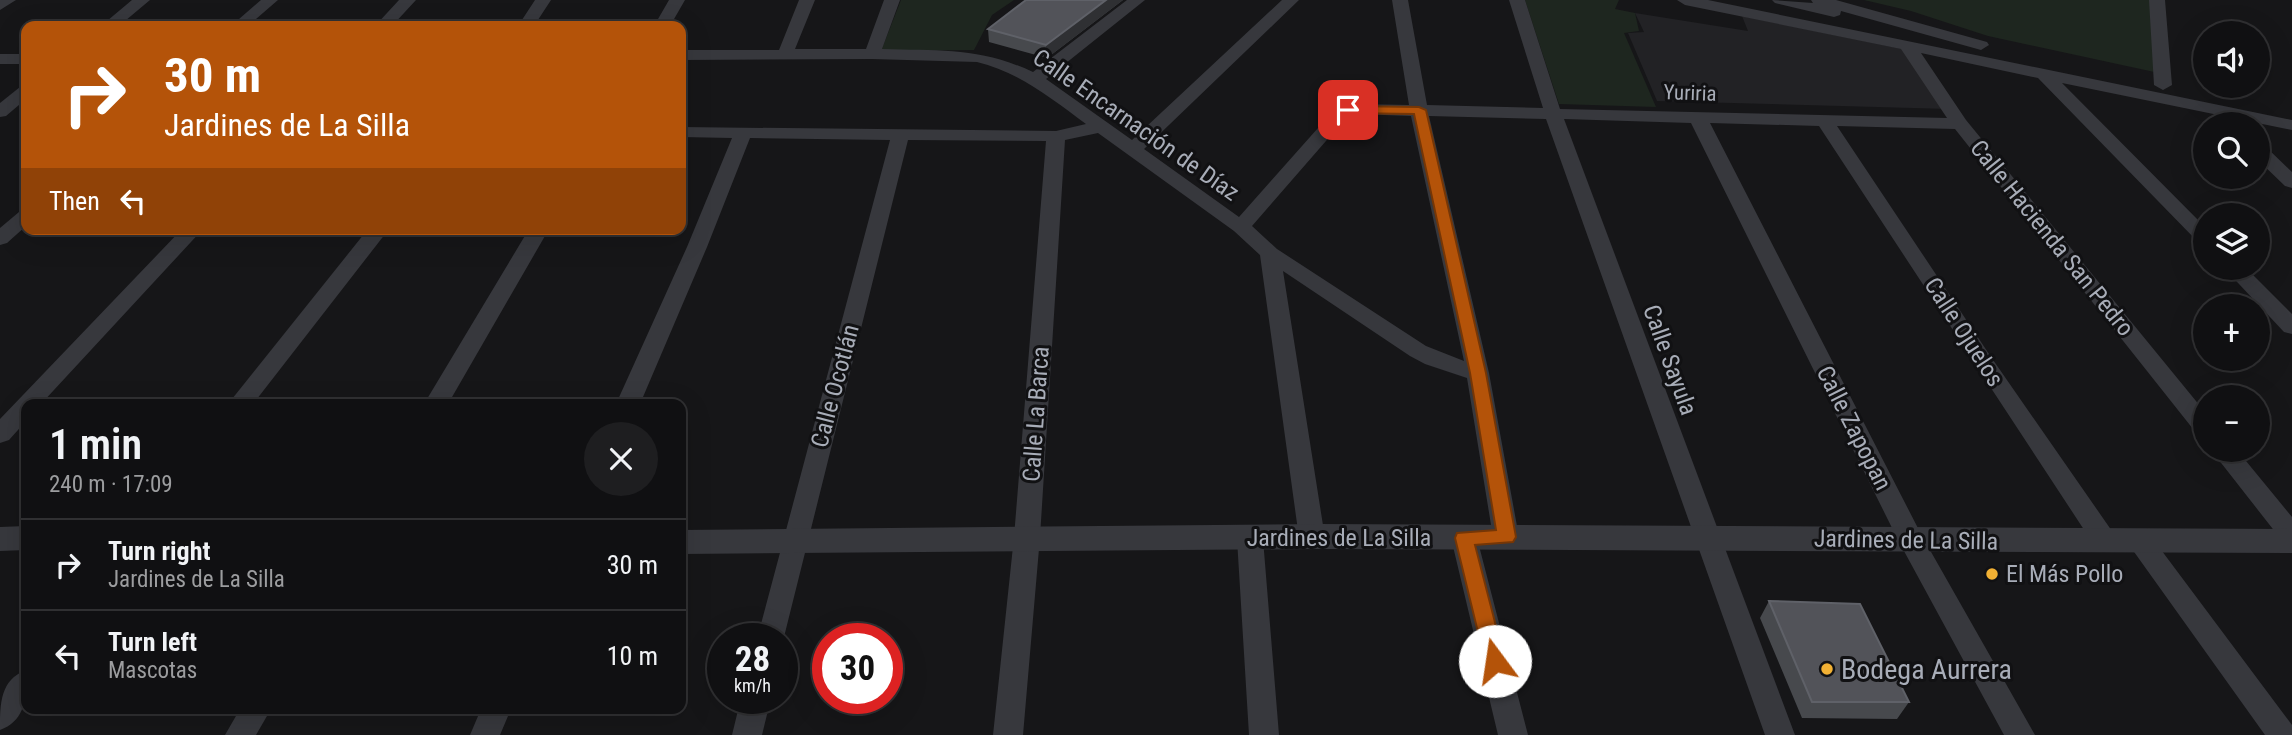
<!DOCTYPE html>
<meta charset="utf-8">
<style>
body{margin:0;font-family:"Roboto Condensed",sans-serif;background:#1e1e20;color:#f1f3f6;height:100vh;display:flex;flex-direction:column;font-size:26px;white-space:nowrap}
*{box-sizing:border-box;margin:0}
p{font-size:23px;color:#9c9d9f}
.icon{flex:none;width:38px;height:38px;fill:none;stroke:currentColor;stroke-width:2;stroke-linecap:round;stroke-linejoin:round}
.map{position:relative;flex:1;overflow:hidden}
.side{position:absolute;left:21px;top:399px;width:665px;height:315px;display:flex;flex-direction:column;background:#101012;border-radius:14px;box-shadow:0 7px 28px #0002,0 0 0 2px #303032}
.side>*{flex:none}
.banner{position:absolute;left:21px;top:21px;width:665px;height:214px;border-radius:14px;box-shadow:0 7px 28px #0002,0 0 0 2px #303032;background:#b45309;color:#fff;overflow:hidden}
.fabs{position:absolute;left:2193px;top:21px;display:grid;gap:14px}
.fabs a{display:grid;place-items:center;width:77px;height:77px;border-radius:50%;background:#101012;box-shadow:0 7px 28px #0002,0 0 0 2px #303032;font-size:35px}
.speed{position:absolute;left:707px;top:623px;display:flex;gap:14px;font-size:35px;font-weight:700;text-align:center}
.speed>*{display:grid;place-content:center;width:91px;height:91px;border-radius:50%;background:#101012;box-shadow:0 7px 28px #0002,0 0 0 2px #303032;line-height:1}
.speed small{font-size:18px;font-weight:400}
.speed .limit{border:10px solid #d22;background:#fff;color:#111}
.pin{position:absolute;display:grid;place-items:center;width:60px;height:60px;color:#fff;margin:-30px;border-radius:14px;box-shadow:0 4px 10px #0006}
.me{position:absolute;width:77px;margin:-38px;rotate:346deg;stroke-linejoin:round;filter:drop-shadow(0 0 5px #0008)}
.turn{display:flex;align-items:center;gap:24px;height:147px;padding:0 28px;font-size:32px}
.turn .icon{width:91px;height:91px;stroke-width:2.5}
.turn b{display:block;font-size:49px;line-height:60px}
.then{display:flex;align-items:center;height:66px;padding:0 28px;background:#0003;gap:14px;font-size:26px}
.round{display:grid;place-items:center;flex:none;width:74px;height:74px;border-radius:37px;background:#1e1e20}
.summary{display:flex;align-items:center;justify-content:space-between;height:119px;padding:0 28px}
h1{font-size:42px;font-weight:600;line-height:52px}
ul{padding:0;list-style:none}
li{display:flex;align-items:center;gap:21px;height:91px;padding:0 28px;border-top:2px solid #303032}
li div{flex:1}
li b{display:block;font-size:26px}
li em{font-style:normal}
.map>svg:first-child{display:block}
.built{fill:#222225}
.green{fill:#1e261f}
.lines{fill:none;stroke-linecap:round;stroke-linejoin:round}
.minor{fill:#37383d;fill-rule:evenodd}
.tertiary{fill:#37383d;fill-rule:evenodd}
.wall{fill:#47494d}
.shaded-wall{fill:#2f3033}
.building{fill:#525359;stroke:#5f6168;stroke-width:2}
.route{fill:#b45309;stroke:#753606;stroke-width:2}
.poi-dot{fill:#f2b134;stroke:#111113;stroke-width:2.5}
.labels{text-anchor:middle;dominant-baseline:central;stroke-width:6;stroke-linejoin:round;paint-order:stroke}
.far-street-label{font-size:21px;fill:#a8adb8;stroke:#111113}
.street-label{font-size:24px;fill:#a8adb8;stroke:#111113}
.poi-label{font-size:24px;fill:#a8adb8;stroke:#111113;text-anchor:start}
.near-poi-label{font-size:28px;fill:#a8adb8;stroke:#111113;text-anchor:start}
</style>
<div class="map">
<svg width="2292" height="735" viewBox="0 0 2292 735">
<rect width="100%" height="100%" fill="#161618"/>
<path class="built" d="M1635 13 1748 31 1742 16 1902 49 1949 109 1657 101 1628 33 1644 32Z"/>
<path class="green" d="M901 0H1014L992 15 974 50 881 51Z
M1525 0H1619L1615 9 1635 13 1639 31 1624 33 1656 107 1559 104Z
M1864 0H2150L2159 73 1988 36 1911 11Z"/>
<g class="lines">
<path class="minor" d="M0 0H16L0 10Z
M132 0H150L119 26H101Z
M261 0H278L248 26H231Z
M399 0H416L392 26H375Z
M535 0H551L534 26H518Z
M669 0H685L670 26H654Z
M799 0H815L795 49H866L884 0H900L882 49C941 51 979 47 1033 72L1127 0H1145L1046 79 1132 140 1282 0H1299L1144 149 1239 217 1334 110 1355 104 1409 105 1392 0H1408L1427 105 1543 108 1509 0H1525L1560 109 1947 118 1901 49 1685 5 1677 0H1708L2292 120V130L2062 83 2205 227V244L2198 242 2038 78 1921 53 1966 120 2205 412V436L2197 434 1955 129 1837 126 1991 357 2114 534 2118 541 2114 548 2105 551 2096 548 1819 126 1710 123 1922 536 2035 735H2004L1898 540 1691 123 1564 119 1795 735H1765L1546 119 1429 116 1489 373 1519 537 1515 544 1506 547 1497 544 1493 537 1467 378 1425 364 1410 356 1283 271 1325 538 1321 545 1312 548 1303 545 1299 538 1260 255 1234 231 1098 133 1065 140 1040 537 1023 735H993L1014 537 1046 141 908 140 782 645V639H757L890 140 750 138 707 247 640 404H616L687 247 732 138 681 137V127L1056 131 1086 124C1052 99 1019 72 977 62L872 59 681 60V50H779ZM1357 114 1411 116 1464 361 1426 346 1277 249 1252 226 1346 118Z
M1772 0 1813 3 1811 0H1836L1987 42 1989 45 1981 50 1841 11 1840 15 1834 17 1775 3Z
M2149 0H2165L2172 85 2163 90 2154 85Z
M0 54H26V64H0Z
M26 86V99L6 116 0 117V103L20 87Z
M2258 144 2265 146 2292 172V188L2285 186 2258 160Z
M26 210V226L7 243 0 245V228L19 212Z
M182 229H203L41 404H26V421L9 440 0 443V419Z
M368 229H389L253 404H228Z
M529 229H549L448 404H424Z
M2224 268H2246L2292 314V334L2284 332Z
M2211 450H2237L2292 517V545L2283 542Z
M1464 528 1473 531 1477 538 1528 735H1498L1451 538 1455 531Z
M1250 529 1259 532 1263 539 1279 735H1249L1237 539 1241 532Z
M2141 532 2150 535 2292 725V735H2265L2132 549 2128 542 2132 535Z
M26 670C27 694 27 720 0 730 0 704 0 680 26 670Z
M741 698H771L762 735H732Z
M240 709H271L256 735H225Z
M481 709H511L500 735H470Z"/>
<path class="tertiary" d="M1318 524 2292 529V553L1318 549 681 554V530Z
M26 526V550L0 551V527Z"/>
</g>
<path class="wall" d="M1026 0H1123L1047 58 989 42 988 29Z
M1769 601 1909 702 1897 719 1802 718 1760 618Z"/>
<path class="shaded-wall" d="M1106 0H1123L1047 58 1046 45Z"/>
<path class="building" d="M1026 0H1106L1046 45 988 29Z
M1769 601 1860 604 1909 702H1812Z"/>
<path class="route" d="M1348 106 1419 107 1426 110 1486 373 1516 537 1513 542 1475 545 1505 661 1502 667 1495 670 1488 667 1485 661 1455 538 1457 533 1496 530 1470 373 1414 114 1344 113V107Z"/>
<g class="poi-dot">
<circle cx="1992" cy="574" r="7"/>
<circle cx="1827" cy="669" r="7"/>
</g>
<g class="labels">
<g class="far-street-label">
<text transform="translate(1690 93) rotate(2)">Yuriria</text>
</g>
<g class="street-label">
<text transform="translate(1136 125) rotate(35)">Calle Encarnación de Díaz</text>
<text transform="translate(2052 238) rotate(51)">Calle Hacienda San Pedro</text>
<text transform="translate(1964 332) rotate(57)">Calle Ojuelos</text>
<text transform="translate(1670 360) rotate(70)">Calle Sayula</text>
<text transform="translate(835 386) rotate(-75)">Calle Ocotlán</text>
<text transform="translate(1036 414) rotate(-86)">Calle La Barca</text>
<text transform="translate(1854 428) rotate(63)">Calle Zapopan</text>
<text x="1339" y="538">Jardines de La Silla</text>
<text transform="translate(1906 540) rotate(1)">Jardines de La Silla</text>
</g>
<g class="poi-label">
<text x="2006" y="574">El Más Pollo</text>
</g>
<g class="near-poi-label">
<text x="1841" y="669">Bodega Aurrera</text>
</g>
</g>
</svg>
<div class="fabs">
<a><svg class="icon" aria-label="sound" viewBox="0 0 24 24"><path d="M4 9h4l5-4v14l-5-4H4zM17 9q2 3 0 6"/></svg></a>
<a><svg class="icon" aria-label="search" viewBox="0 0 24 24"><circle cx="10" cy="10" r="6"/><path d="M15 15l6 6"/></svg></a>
<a><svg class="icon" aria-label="layers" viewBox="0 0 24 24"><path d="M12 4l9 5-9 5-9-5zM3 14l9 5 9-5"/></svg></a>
<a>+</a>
<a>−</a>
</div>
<div class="speed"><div>28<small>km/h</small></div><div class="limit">30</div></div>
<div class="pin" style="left:1348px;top:110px;background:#d93025"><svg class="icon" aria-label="arrive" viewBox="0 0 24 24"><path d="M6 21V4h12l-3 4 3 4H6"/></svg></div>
<svg class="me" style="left:1495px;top:661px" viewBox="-20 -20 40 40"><circle r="19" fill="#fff"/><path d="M0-13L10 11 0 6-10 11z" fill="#b45309"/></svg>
<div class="banner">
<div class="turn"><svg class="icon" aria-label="right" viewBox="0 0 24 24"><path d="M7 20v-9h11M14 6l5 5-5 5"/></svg><div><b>30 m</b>Jardines de La Silla</div></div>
<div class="then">Then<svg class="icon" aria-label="left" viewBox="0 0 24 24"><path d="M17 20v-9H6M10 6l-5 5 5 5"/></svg></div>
</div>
<section class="side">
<div class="summary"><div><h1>1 min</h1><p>240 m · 17:09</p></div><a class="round"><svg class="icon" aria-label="close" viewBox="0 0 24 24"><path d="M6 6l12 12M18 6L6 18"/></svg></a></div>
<ul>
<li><svg class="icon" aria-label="right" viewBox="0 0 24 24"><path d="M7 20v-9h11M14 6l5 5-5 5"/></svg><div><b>Turn right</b><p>Jardines de La Silla</p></div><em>30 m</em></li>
<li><svg class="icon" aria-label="left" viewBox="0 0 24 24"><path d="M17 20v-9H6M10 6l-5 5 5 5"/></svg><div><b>Turn left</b><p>Mascotas</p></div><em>10 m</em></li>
</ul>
</section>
</div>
